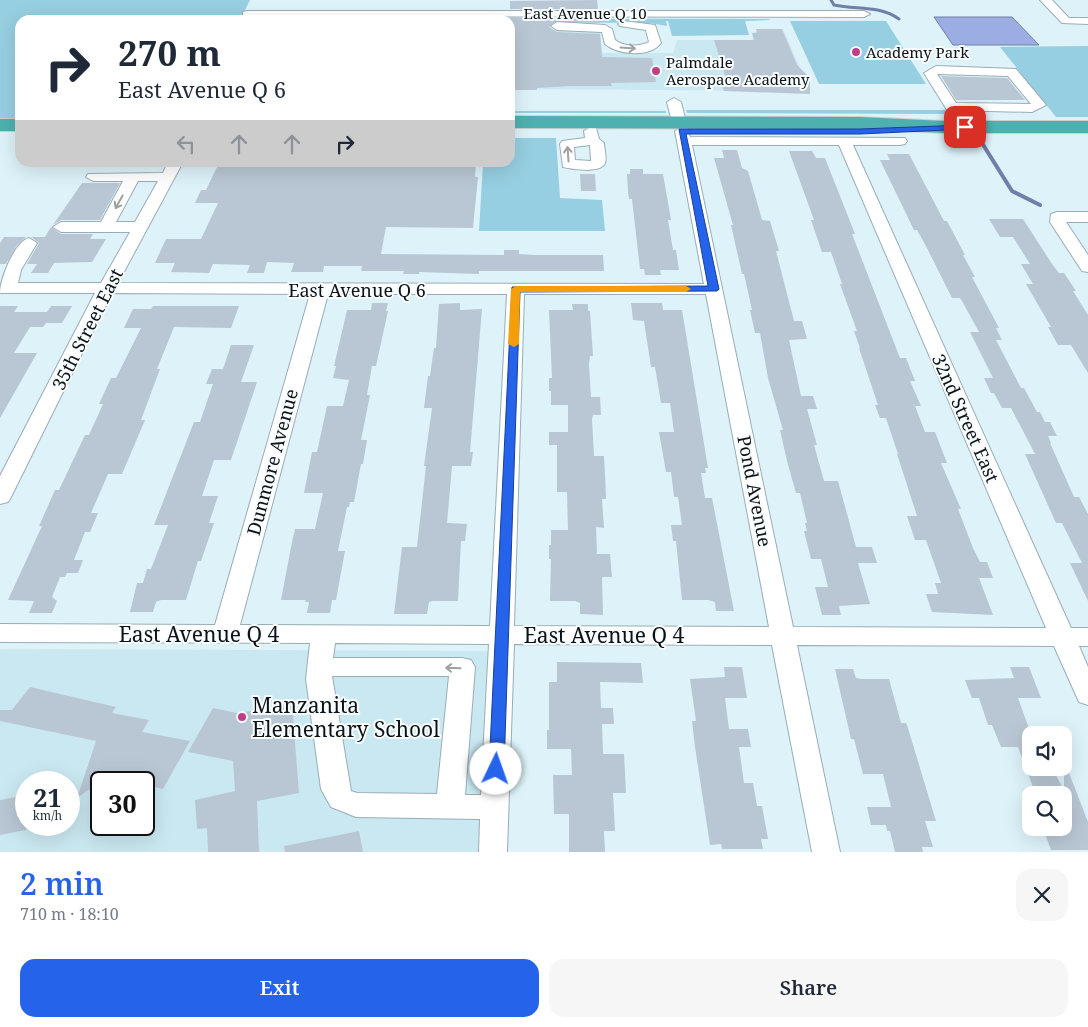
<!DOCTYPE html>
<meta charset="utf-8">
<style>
body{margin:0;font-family:"Noto Serif",serif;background:#f6f6f7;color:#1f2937;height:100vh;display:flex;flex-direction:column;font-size:19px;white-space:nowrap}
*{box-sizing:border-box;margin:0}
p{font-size:16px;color:#747a83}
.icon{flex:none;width:28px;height:28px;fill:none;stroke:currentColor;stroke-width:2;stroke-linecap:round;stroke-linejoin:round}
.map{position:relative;height:852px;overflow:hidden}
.details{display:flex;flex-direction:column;background:#fff;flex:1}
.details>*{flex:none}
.top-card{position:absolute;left:15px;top:15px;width:500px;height:152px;border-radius:15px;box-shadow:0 5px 20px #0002;background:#fff;color:#1f2937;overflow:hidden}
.controls{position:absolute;left:1022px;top:726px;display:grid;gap:10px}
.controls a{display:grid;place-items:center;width:50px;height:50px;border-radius:10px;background:#fff;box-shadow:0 5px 20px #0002;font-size:25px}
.speed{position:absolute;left:15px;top:771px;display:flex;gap:10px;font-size:25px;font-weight:700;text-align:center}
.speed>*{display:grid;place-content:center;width:65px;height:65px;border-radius:50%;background:#fff;box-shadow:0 5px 20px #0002;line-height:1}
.speed small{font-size:12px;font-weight:400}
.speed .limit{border:2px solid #111;border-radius:8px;background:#fff;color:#111}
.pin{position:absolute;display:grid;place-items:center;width:42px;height:42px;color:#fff;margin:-21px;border-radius:10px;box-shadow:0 2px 8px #0006}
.me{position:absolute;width:55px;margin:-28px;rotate:3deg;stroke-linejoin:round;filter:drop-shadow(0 0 4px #0008)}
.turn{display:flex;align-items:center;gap:18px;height:105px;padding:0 20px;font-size:22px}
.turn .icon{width:65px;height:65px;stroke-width:2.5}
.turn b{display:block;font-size:35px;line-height:42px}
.lanes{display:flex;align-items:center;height:48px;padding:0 20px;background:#0003;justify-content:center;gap:25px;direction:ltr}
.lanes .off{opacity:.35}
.round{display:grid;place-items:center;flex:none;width:52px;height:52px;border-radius:15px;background:#f6f6f7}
.head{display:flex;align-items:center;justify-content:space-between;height:85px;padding:0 20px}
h1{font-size:30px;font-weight:600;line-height:38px;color:#2563eb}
.button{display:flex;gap:10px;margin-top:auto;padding:10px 20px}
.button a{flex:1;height:58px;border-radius:15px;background:#2563eb;color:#fff;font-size:20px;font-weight:600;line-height:58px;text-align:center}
.button a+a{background:#f6f6f7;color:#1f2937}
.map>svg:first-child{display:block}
.built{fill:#cae8f1;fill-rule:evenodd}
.green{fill:#96cfe1}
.water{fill:#9cade3;stroke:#717fa6}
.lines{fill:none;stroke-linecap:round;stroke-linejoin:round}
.stream-far1{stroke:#717fa6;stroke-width:3}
.stream{stroke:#717fa6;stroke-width:4}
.building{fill:#b9c7d4}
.minor-casing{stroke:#99adb4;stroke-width:2}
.highway-casing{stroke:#ced0d0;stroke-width:2}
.minor{fill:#fff;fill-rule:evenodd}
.highway{fill:#4eb1af;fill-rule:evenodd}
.oneway{stroke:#9ea1a2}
.route{fill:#2563eb;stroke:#184099}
.slow{fill:#f59e0b}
.poi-dot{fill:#be3e88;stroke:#f8fcfd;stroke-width:2}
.labels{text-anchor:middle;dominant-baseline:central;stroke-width:4;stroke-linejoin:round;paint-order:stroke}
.far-street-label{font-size:15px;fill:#0c1316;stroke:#f8fcfd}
.far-poi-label{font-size:15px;fill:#0c1316;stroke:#f8fcfd;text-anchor:start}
.street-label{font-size:18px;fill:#0c1316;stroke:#f8fcfd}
.near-street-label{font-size:21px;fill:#0c1316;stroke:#f8fcfd}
.near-poi-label{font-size:21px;fill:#0c1316;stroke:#f8fcfd;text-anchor:start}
</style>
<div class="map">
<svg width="1088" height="852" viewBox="0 0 1088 852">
<rect width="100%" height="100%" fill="#ddf2f9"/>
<path class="built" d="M767 29H783L810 91 510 89V30L600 31 602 53H673L677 40H753L752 33Z
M0 649 488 651 478 852H0ZM26 782H69V825H26ZM101 782H144V825H101Z"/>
<path class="green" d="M0 0H250L240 20H20V119H0Z
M281 18 768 19 771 20 745 21 749 35 672 36 668 21H666L667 26 650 23 510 22V20Z
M790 21H886L926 84H819Z
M1088 46V117H1056L1000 47Z
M686 110H946L948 114 687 113Z
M510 111H666V113H510Z
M510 138H556L560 198 602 200 605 231H479L483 163 510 162Z"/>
<path class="water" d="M934 17H1012L1039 45H953Z"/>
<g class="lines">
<path class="stream-far1" d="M831 0 834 5C857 10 879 5 899 19
M978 137 983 144"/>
<path class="stream" d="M982 143 1012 191 1040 205"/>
</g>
<path class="building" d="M597 0 598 9H510V1Z
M510 18H598L599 23 557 20 549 27 557 32 600 34 602 57 652 58 656 82 611 83 612 86H570L537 88V90H510Z
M756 29H782L797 65 810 78V94L724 91 720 78H726L714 40H754L752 33H757Z
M941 76 1007 78 1025 100H956Z
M722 150H737L742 168 748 171 762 220 770 221 779 251H776L794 321H802L807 339 789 340 801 396H813L817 409H807L817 445H814L824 481H838L856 547H872L877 563H858L870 604 839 606 841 615H822L815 587H828L821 559H811L804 531H807L805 523H807L800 493H796L787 461 780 430H783L768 378 760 333H755L750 310H752L744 274H742L731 225H733L714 158H724Z
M789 151H812L816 158H825L855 234H852L900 358H906L915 381H910L921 406H915L925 432H935L947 463H941L961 509H958L973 548 980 562H987L993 578H979L993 615 932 612 926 594H938L935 583H941L926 540H915L907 516H917L897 454H898L886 418H880L875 405H878L859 348H860L854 331H857L840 284H842L831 252H822L811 220H814Z
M887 154H909L944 221H947L965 255H963L975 277H972L999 328H996L1002 340H996L1021 388H1024L1037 412H1040L1045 422H1050L1057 436H1048L1051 443H1050L1074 497H1079L1088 514V601L1070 563H1082L1062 523H1056L1025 454H1035L1011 408H1002L994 393H991L984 378H993L970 332H979L962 301 960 298H952L926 246 917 230H914L880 160H890Z
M222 162H476L475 177H478L473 228 386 227 381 254 504 255V250H519V254L534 255H603L604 271H479V274L419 272V274H403L404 271H361L362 266H324L323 272H291L294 263 267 262 264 273H247L250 265 213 264 209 273 171 272 175 263H155L166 239H201L218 203H195L201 190H206L219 163Z
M630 169H643V174H663L671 220H668L673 250H676L679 270H660L661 275H645L644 269H640L632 199H629L628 191 627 174H630Z
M580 174H595L596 191H581Z
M82 183H120L100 220H61L53 225Z
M989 219H1023L1052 264 1059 273H1064L1076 291H1073L1088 315V373L1071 345H1058L1048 327H1051L1026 284H1033L1021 264H1030L1013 237H1000Z
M51 227 61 234H93L90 239H106L92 262 54 263 48 273H31L37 264H27L39 243 31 237H45Z
M4 237H26L17 245 6 264H0V243Z
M372 303H388L386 311H388L376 366H372L367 395H370L361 440H367L363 464H361L354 502H350L349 507H347L338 551H345L336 600H332L330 613H307L309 602H305L306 600H281L292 542 295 529H315L323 493H304L312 452H317L327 406H343L349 380 333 378 336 366H334L347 310H371Z
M460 303V310L482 309 470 452H473L471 466H452L447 523 467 524 465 541H461L458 601H433L429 602 427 614H394L402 547H417L426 466H424L432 408H424L428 376H430L434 348H436L439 304Z
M631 303H662L663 310H682L708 468H705L706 473H701L705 498H712L734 611H716L715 602 708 600H682L676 541H673L671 525H682L678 497H674L671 472H666L659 432H674L670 403H661L655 367H651L644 321 633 320Z
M572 304H588V311H590L593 356H590L589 365 591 397H600L601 415H593L592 419 594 456H604L605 474 606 499H602L604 528 596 527 597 554H610L612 577H602L603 615 580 614V603L575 601H550L551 559H549V545H551V530H568L567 492H557V445H549V432H568V405H551V391H549V378H552L549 310H573Z
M0 306H18L14 312H47L51 306H72L62 323H46L43 327H30L14 353H37L0 418Z
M153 306H239L231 328 174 327 157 369H160L141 420H145L122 474H108L91 513H98L90 532H85L74 560H83L78 573H67L65 577H60L52 597 57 601 52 613H29L34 601 8 600 42 526H39L55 490H59L85 435H89L103 404H99L111 378H116L141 328H124L133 309H151Z
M231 345H254L241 382H257L231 460H214L202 496H218L209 523H214L201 561H198L186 600H161L156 602 153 612H130L137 583H143L147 569H151L168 525H154L194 422H200L213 384H206L212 369H223Z
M557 662 641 663 643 683 600 682 601 708H613L614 724H602L603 754H624L626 793H613L615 831H604L605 852H569V814H554L553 775H572L571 749H547V730H549V682H557Z
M724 667H742L747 698H725L729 729H748L751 747H739L744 783H753L757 806H762L768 839H761L763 849H722L721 844 710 845 695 747 692 721H696L690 679 725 677Z
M1010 667H1029L1041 698H1018L1031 734V768H1052L1064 790V760L1088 822V850H1051L1043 828H1064V795H1036L1018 747H1001L992 725H988L979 698H972L965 680 1014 678Z
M835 669H853L856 678 862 679H889L901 723H906L907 725 936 821H925L933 847H922L923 852H895L890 831H887L886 825H871L867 807H891L883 774H863L854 739H851Z
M30 687 116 707 112 713 149 720 142 732 190 741 163 789 144 785V782L113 779 112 782H100L77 798 96 741 0 721V710H12Z
M292 704 299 793 257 801 259 852H208L207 828 197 829 195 800 235 791 233 761 188 752 213 708 237 713Z
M26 795V830L0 835V800Z
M359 831 363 852H285L284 846Z"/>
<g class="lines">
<defs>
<path id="minor" d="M1040 0H1052L1069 18H1088V24L1062 23Z
M247 11H864L870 14 864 17 243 16V12Z
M624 21 655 25 661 43C650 58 618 55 605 44L602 32 557 30 551 26 557 22 605 25 612 29 615 40C624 47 639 47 649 42L646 30 620 26 618 24Z
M936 66 1016 69 1046 105 1032 112 947 110 924 73ZM937 74 1008 76 1031 104 956 103Z
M674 98 681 102 686 122 684 125 679 126 672 122 667 102Z
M591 127 596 128 599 139 604 143C604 148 607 158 605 163 601 174 571 169 563 167L560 144 562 141 585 138 584 131ZM590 145 591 161 575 160 574 147Z
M682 127 687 128 690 137 905 138 907 141 905 144 900 145H853L1071 628H1088V646H1079L1088 667V705L1079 702 1054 646 797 645 840 852H812L772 645 514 644 507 852H479L480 819 356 817 331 807 321 789 306 679 310 643 0 642V624L215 625 310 294 112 293 11 497 8 502 0 504V476L95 293H0C0 280 14 242 29 238L37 243 21 270 18 283H101L130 232H61L53 227 61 222H101L123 181H93L86 177 88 174 163 173 168 162H183L118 283 704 284 675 131ZM692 145H839L1046 628 793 627ZM138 181H158L135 222H116ZM328 294H507L490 626 240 625ZM524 294H706L769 627 514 626ZM335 643 489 644 481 795H465L475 667 471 660 462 658H333ZM332 676H449L437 794 357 793 351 791Z
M1057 212H1088V222H1066L1088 255V272L1082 271 1050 222 1051 214Z"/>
<path id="highway" d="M510 116 860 117 945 121H1088V133H945L860 129 510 128Z
M0 119H20V131H0Z"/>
</defs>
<use href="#minor" class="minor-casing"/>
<use href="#highway" class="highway-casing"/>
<use href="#minor" class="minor"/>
<use href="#highway" class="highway"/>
</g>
<defs><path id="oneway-shaft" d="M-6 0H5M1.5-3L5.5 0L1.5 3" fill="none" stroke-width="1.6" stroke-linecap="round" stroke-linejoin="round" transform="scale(1.25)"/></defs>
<g class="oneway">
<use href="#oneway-shaft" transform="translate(628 48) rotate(4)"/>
<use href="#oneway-shaft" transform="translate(568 154) rotate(-94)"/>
<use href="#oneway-shaft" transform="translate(119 202) rotate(119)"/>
<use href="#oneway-shaft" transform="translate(453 668) rotate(-178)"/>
</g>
<path class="route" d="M965 125 969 127 967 129 860 134H686L719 289 717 291 520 292 504 769 502 773 496 775 491 773 489 769 512 287 708 286 679 129H860Z"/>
<path class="slow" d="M516 286H686L691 289 686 292H520L519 344 514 347 508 344 511 289Z"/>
<g class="poi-dot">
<circle cx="856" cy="52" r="5"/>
<circle cx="656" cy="71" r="5"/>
<circle cx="242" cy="717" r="5"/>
</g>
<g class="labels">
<g class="far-street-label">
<text x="585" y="13">East Avenue Q 10</text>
</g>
<g class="far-poi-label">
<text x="866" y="52">Academy Park</text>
<text x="666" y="62">Palmdale<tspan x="666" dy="17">Aerospace Academy</tspan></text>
</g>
<g class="street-label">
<text x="357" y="290">East Avenue Q 6</text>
<text transform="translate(87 329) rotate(-63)">35th Street East</text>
<text transform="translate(966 418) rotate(66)">32nd Street East</text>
<text transform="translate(272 462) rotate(-75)">Dunmore Avenue</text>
<text transform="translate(755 491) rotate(79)">Pond Avenue</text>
</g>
<g class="near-street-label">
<text x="199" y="634">East Avenue Q 4</text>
<text x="604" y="635">East Avenue Q 4</text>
</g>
<g class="near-poi-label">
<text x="252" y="705">Manzanita<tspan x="252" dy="24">Elementary School</tspan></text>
</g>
</g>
</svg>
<div class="controls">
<a><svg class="icon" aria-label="sound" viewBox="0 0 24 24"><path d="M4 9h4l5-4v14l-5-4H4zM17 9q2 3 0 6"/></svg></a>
<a><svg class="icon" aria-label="search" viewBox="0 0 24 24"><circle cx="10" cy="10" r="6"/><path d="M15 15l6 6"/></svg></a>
</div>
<div class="speed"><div>21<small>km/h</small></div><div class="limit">30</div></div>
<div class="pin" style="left:965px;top:127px;background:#d93025"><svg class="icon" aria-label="arrive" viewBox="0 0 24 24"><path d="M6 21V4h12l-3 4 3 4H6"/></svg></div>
<svg class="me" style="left:496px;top:769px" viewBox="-20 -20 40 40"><circle r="19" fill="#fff"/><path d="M0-13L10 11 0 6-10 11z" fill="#2563eb"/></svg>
<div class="top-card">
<div class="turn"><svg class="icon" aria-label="right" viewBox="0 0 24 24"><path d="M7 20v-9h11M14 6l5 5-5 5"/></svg><div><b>270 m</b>East Avenue Q 6</div></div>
<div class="lanes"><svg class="icon off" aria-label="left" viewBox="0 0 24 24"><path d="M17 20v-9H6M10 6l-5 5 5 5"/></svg><svg class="icon off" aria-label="ahead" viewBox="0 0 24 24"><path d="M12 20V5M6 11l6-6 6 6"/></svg><svg class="icon off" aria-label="ahead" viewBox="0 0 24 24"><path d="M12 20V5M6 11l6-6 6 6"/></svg><svg class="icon" aria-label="right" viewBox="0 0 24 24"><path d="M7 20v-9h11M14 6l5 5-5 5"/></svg></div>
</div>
</div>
<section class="details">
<div class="head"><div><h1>2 min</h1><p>710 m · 18:10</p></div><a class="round"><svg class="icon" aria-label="close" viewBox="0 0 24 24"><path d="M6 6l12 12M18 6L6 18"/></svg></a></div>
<div class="button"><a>Exit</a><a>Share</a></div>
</section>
